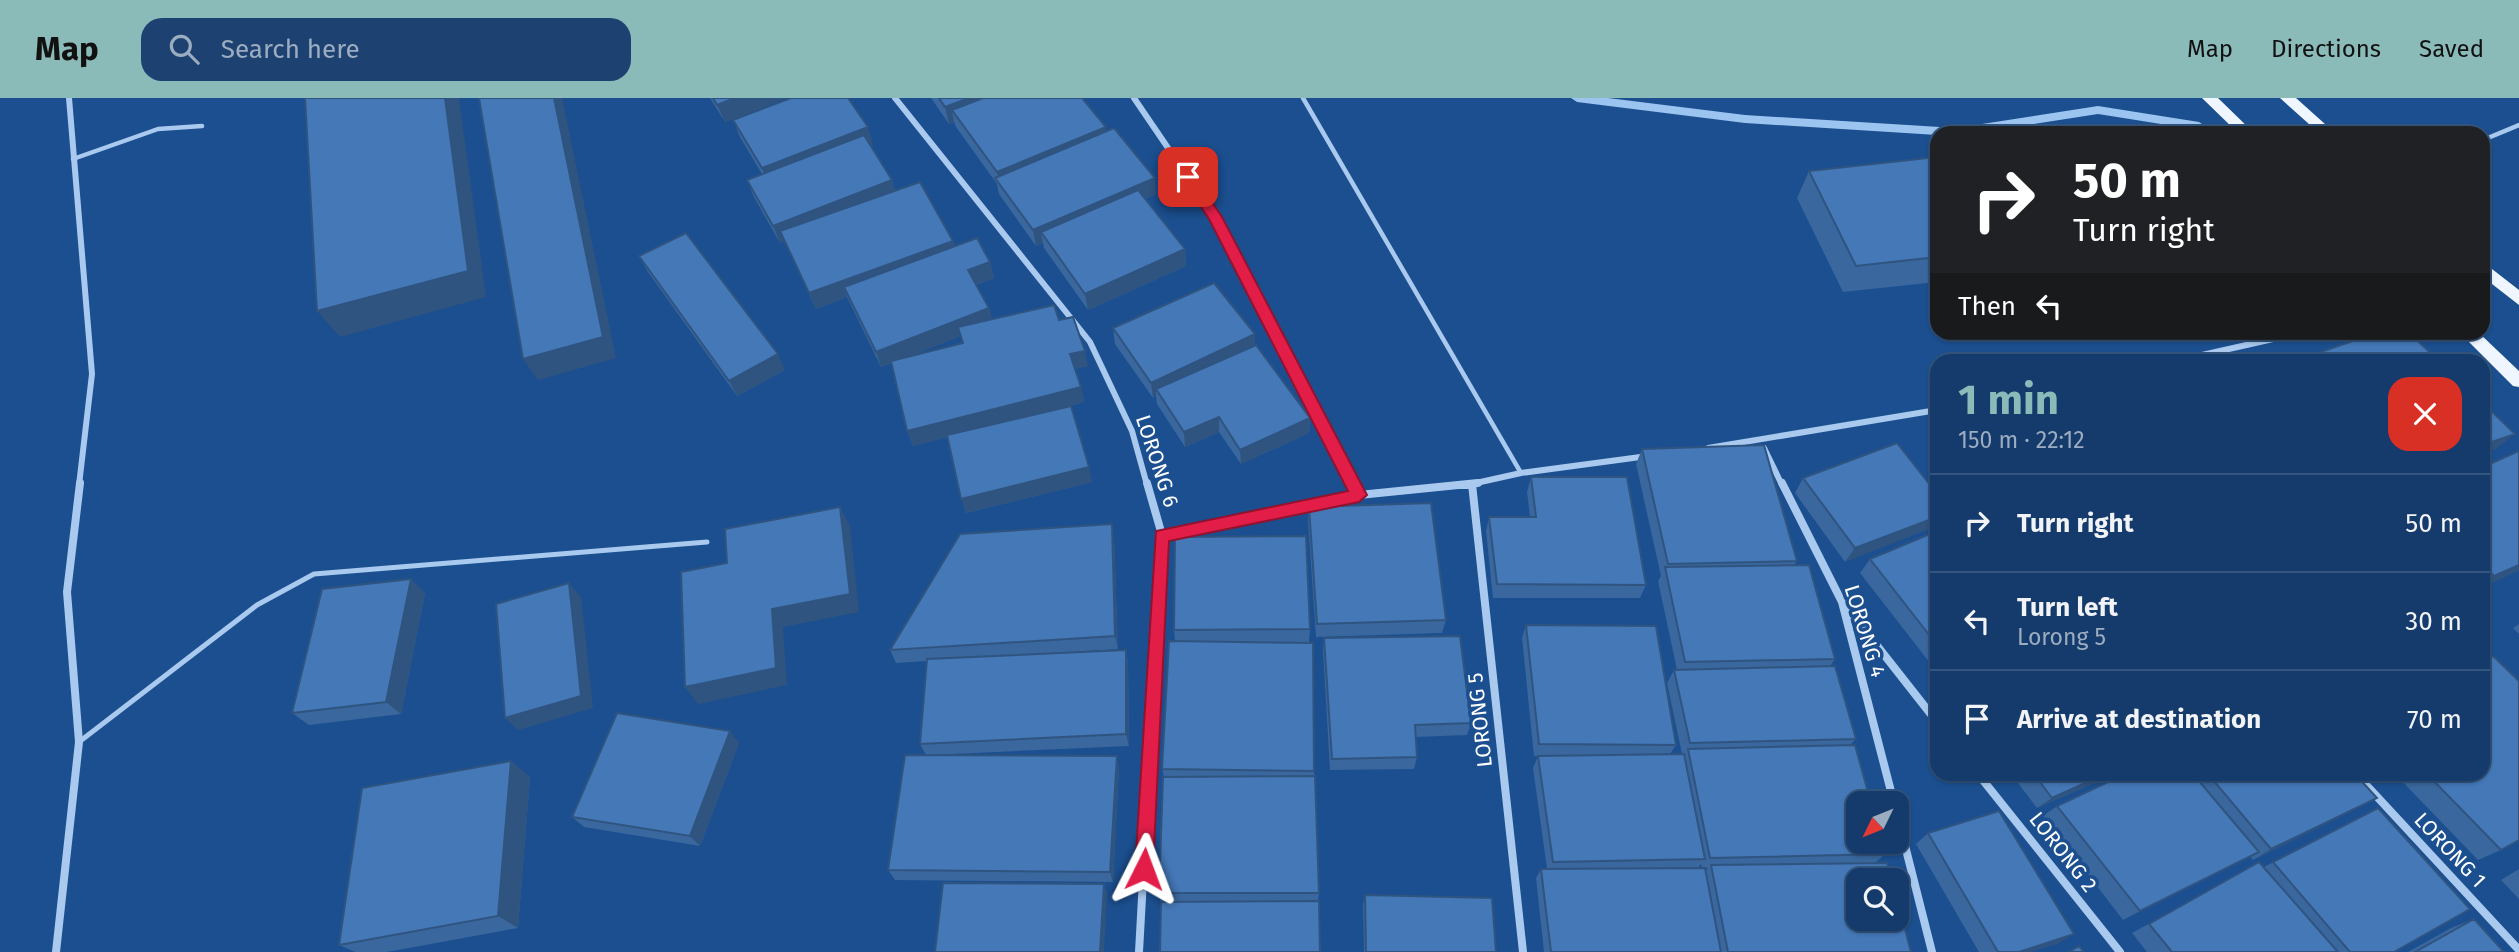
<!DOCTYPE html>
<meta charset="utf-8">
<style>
body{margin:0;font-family:"Fira Sans",sans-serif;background:#1d4271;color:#f1f3f6;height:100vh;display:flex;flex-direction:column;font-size:26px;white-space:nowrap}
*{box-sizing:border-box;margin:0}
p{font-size:23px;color:#9dadc1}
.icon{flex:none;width:38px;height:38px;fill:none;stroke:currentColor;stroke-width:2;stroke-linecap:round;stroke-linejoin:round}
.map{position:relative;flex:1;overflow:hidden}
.details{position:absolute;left:1930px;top:256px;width:560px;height:427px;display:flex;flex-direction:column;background:#143b6b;border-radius:21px;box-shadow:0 2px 5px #0004,0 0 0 2px #33557e}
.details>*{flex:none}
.banner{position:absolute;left:1930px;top:28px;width:560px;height:214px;border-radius:21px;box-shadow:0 2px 5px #0004,0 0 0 2px #33557e;background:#202124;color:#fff;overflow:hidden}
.needle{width:46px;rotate:227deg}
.controls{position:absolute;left:1846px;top:693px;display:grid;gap:14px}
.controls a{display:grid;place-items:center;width:63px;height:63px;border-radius:14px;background:#143b6b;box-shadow:0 2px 5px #0004,0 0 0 2px #33557e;font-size:35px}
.pin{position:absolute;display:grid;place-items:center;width:60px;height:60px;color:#fff;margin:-30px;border-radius:14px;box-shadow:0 4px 10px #0006}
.me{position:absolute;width:77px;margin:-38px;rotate:3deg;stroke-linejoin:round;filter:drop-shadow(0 0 5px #0008)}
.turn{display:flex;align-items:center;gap:24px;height:147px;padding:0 28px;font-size:32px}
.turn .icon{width:91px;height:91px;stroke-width:2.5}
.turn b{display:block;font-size:49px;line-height:60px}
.then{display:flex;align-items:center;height:66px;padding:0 28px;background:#0003;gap:14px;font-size:26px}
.round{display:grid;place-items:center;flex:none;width:74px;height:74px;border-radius:21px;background:#1d4271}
.overview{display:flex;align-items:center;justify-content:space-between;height:119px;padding:0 28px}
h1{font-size:42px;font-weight:700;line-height:52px;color:#8bbbb9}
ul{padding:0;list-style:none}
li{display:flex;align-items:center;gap:21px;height:98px;padding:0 28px;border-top:2px solid #33557e}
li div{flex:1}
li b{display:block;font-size:26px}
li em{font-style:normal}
header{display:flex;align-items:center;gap:42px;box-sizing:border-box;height:98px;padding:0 35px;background:#8bbbb9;color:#111}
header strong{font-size:33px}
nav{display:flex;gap:38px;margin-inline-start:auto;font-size:24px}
.search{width:490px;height:63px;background:#1d4271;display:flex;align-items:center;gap:18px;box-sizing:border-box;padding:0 24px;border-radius:21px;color:#9dadc1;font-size:26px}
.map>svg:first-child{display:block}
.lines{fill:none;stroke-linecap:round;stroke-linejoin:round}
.stream{fill:#9cc4f0;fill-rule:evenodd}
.lane-far1{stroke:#a9c9ee;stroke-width:4.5}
.lane{stroke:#a9c9ee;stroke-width:5}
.street-far1{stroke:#a9c9ee;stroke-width:6}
.street{stroke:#a9c9ee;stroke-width:8}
.primary{fill:#f0f6ff;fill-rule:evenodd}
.wall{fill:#3a679d;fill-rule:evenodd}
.shaded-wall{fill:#305480}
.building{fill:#4478b7;stroke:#305480;stroke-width:2}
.route{fill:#e11d48;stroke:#92132f;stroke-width:2}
.labels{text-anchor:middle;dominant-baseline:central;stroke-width:7;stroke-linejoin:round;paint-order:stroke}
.street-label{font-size:21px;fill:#fff;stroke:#1b4f8f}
</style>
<header>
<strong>Map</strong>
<div class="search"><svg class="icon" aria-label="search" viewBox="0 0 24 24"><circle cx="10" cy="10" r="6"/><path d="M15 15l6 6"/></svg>Search here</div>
<nav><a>Map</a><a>Directions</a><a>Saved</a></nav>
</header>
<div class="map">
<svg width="2519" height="854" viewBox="0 0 2519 854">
<rect width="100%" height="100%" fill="#1b4f8f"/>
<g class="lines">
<path class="stream" d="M1571 0H1608L1745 17 1956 30 2098 8 2199 24 2205 28 2199 32 2098 16 1975 35H1937V37L1745 25 1577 4Z"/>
<path class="lane-far1" d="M1303 0 1521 375
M2483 42 2519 27
M73 61 158 31 202 28"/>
<path class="lane" d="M79 644 257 507 314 476 707 444"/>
<path class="street-far1" d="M69 0 92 276 79 387
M895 0 1090 244 1132 333 1147 387
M1134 0 1215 119 1354 387
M2180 262 2304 234
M1708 350 1937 312
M1764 350 1782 387
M1467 387 1521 375 1648 358"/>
<path class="street" d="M1353 385 1359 397
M1782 385 1842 504 1894 705
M1472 386 1523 854
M1162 437 1359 397 1478 385
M1845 507 1937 624
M1978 676 2120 854
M2356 676 2519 852
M1897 716 1932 854
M56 854 79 644 67 494 80 385
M1139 854 1162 437 1147 385"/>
<path class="primary" d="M2202 0H2218L2254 35H2238Z
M2280 0H2296L2335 35H2319Z
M2483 164 2519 192V207L2483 179Z
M2459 234H2478L2519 273V289L2513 288Z"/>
</g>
<path class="wall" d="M710 0H785L725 24Z
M931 0H1082L1106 29V33L1156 96 1145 101 1185 151 1186 168 1088 212 1044 150 1043 145 1036 148 999 96 997 86 956 29 954 24 949 26Z
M733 22 873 46 870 47 892 82 895 93 953 143 955 149 990 164 994 180 976 187 989 210 992 221 1059 222 1088 268 1075 271 1081 289 1084 304 1066 309 1092 384 966 415 947 339 913 348 907 333 892 265 881 269 847 199 816 211 784 143 780 145 754 99 747 82 762 76 740 39ZM961 238 963 245 910 258Z
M1937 59V184L1843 194 1797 100 1809 73Z
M639 158 785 272 737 298 648 174Z
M1113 230 1255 236V248L1310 320 1309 335 1241 366 1219 334 1185 349 1157 306 1156 298 1153 300 1115 246Z
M2148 234H2198L2155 244Z
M2312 257 2438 262H2307Z
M1642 351 1797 463 1794 467 1835 561 1830 568 1856 641 1850 647 1885 756 1875 765 1911 854H1544L1536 780 1541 771H1547L1533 670 1538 658H1568H1534L1522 540 1526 527 1676 647 1670 656H1682L1667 585 1674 572H1677L1658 483 1661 478 1636 366ZM1701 766 1702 770H1708L1706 773 1698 770Z
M2483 369 2519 472 2483 489Z
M1531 379 1646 487 1640 500H1493L1486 433 1489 419H1530L1527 394Z
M1803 380 1937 396 1845 464 1795 395Z
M1309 409 1446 522 1442 535 1316 539 1308 423Z
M1937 433V574L1860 475 1870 461Z
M1114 441 1118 551 1036 556 1126 552 1128 565 1129 648 930 657 1119 670 1113 784 895 782 888 772 926 657 920 646 927 563 896 565 890 552Z
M425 495 401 616 309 627 292 615Z
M2519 526V536L2513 530Z
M1310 531 1309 544H1271L1314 673 1319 795 1318 803 1161 804 1159 795 1164 679 1162 671 1175 543 1174 532Z
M1324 540 1471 625 1467 637 1416 639 1417 659 1414 671 1330 672 1323 553Z
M739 645 700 748 584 729 572 719Z
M2011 676H2115L2037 710Z
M2125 676H2355L2377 700 2253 762 2250 758 2123 822 2043 718 2057 708Z
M2395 676H2483L2501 752 2478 762Z
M530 679 518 830 387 854H355L339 847Z
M2378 710 2394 854H2147L2132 835 2259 764 2264 769Z
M1928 735 2059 845 2030 854H1979L1916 746Z
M2519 771V801L2501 782Z
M1365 797 1496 854H1364L1363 807Z
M2474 821 2504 854H2408L2451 830Z"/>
<path class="shaded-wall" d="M445 0H459L486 199 340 239 317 213Z
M554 0H562L616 260 538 282 523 261Z
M735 0H785L725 24 717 7Z
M969 0H1015L952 12 954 24 949 26 945 9Z
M868 29 873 46 769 87 762 70Z
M1106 29 1108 46 999 85 997 74Z
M1155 80 1156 96 1048 143 1041 134 1043 145 1036 148 1033 132Z
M892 82 897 98 780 145 773 128Z
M953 143 957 159 844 189 847 199 816 211 809 195Z
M1185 151 1186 168 1088 212 1085 196Z
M990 164 994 180 972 188 968 172Z
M989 210 993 226 881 269 876 254Z
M2163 234H2198L2155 244Z
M1255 236V252L1156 291V298L1153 300 1151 285Z
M1085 253 1088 268 1073 272 1070 256Z
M778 256 785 272 737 298 729 283Z
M1081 289 1084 304 913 348 907 333Z
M1219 319V334L1185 349 1184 334Z
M1310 320 1309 335 1241 366 1240 352Z
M2515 336 2496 351 2483 355V347Z
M1089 369 1092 384 966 415 961 401Z
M840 409 850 428 859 514 783 529 787 587 698 606 685 589 772 511Z
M1937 419V428L1845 464 1855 450Z
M1112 426 1114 441 1118 551 1115 538Z
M2519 467V472L2483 489V485L2494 478Z
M411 481 425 495 401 616 386 604Z
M569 485 581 499 593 610 518 632 505 620Z
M1126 552 1128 565 1129 648 1126 636Z
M730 633 739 645 700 748 690 738Z
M1117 658 1119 670 1113 784 1110 774Z
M511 663 530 679 518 830 498 818Z
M2105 676H2115L2037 710 2052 700Z
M2377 700 2253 762 2271 751Z
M2259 754 2240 764 2123 822 2140 813Z
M1104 786 1107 796 1104 854H1100Z
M2074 836 2059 845 2030 854H2019Z"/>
<path class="building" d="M305 0H445L468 173 317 213Z
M479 0H554L603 239 523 261Z
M713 0H735L717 7Z
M791 0H848L868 29 762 70 733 22Z
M939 0H969L945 9Z
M983 0H1082L1106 29 997 74 952 12Z
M1114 30 1155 80 1033 132 995 80Z
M864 37 892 82 773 128 747 82Z
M1937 59V159L1856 168 1809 73Z
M920 84 953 143 809 195 780 133Z
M1138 92 1185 151 1085 196 1041 134Z
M686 135 778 256 729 283 639 158Z
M977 140 990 164 968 172 989 210 876 254 844 189Z
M1214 185 1255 236 1151 285 1113 230Z
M1054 207 1059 222 1073 219 1085 253 1070 256 1081 289 907 333 891 263 963 245 958 229Z
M2379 234H2408L2438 262H2318L2312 257Z
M1256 247 1310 320 1240 352 1219 319 1184 334 1156 291Z
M2483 305 2515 336 2483 347Z
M1071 308 1089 369 961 401 947 337Z
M1897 345 1937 396V419L1855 450 1803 380Z
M1764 347 1797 463 1668 466 1642 351Z
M2519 353V467L2494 478 2483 468V369Z
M1531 379H1627L1646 487 1497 486 1489 419H1536Z
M1431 405 1446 522 1317 526 1309 409Z
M840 409 850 496 772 511 776 570 685 589 681 474 727 465 725 431Z
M1112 426 1115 538 890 552 960 436Z
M1937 433V547L1870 461Z
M1306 438 1310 531 1174 532 1175 439Z
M1809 467 1835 561 1685 564 1665 469Z
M411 481 386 604 292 615 322 491Z
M569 485 581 598 505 620 496 506Z
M1526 527 1656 528 1676 647 1539 646Z
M1460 538 1471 625 1415 627 1417 659 1332 661 1324 540Z
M1169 543 1313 545 1314 673 1162 671Z
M1126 552V636L920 646 927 561Z
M2493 558 2519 583V742L2501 752 2427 676H2483V563Z
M1835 568 1856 641 1690 645 1674 572Z
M617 615 730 633 690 738 572 719Z
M1855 647 1871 705H1858V744H1882L1885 756 1710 760 1688 651Z
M1684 656 1705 761 1553 764 1538 658Z
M905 657 1117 658 1110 774 888 772Z
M511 663 498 818 339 847 362 690Z
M2034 676H2105L2052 700Z
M2125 676H2193L2259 754 2140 813 2057 708Z
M2208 676H2355L2377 700 2271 751Z
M1315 678 1319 795H1159L1163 679Z
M2378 710 2470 811 2394 854H2350L2273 764Z
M1999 713 2074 836 2019 854H1998L1928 735Z
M2259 764 2338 854H2172L2149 826Z
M1887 765 1892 782H1858V821H1897V801L1911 854H1728L1711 767Z
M1705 770 1721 854H1551L1541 771Z
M943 785 1104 786 1100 854H935Z
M1365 797 1492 800 1496 854H1366Z
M1319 803 1320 854H1160L1161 804Z
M2474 821 2504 854H2415Z
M2079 848 2084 854H2069Z"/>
<path class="route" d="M1188 74 1193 76 1222 119 1367 397 1359 404 1169 443 1153 771 1150 777 1144 780 1137 777 1135 771 1156 433 1348 393 1209 121 1181 79Z"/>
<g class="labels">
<g class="street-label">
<text transform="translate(1157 363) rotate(72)">LORONG 6</text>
<text transform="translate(1865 533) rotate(73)">LORONG 4</text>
<text transform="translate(1480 622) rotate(-96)">LORONG 5</text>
<text transform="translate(2450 752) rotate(47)">LORONG 1</text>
<text transform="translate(2063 754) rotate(52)">LORONG 2</text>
</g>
</g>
</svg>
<div class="controls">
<a><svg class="needle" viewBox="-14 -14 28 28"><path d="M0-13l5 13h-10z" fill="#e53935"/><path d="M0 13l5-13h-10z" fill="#9dadc1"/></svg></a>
<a><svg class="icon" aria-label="search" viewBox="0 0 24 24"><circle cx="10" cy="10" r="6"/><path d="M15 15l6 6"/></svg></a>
</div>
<div class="pin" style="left:1188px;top:79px;background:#d93025"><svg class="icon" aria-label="arrive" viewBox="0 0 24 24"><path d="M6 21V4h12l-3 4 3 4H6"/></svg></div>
<svg class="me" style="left:1144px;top:771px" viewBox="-20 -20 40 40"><path d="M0-17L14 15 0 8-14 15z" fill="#e11d48" stroke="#fff" stroke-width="4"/></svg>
<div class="banner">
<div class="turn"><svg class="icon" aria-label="right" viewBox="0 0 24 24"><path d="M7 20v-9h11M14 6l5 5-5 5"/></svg><div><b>50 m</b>Turn right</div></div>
<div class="then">Then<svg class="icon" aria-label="left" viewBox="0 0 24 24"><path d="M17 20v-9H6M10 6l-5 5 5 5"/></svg></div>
</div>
<section class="details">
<div class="overview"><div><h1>1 min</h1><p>150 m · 22:12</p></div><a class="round" style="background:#d93025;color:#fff"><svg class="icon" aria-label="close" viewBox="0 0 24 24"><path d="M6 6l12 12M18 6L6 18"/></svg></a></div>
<ul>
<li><svg class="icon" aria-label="right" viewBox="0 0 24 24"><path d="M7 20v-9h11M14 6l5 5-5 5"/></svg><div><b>Turn right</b></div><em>50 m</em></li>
<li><svg class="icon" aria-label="left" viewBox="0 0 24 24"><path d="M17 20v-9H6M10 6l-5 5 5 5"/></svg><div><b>Turn left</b><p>Lorong 5</p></div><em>30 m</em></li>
<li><svg class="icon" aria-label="arrive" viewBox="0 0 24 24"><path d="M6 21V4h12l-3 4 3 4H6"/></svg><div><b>Arrive at destination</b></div><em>70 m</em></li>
</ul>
</section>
</div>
